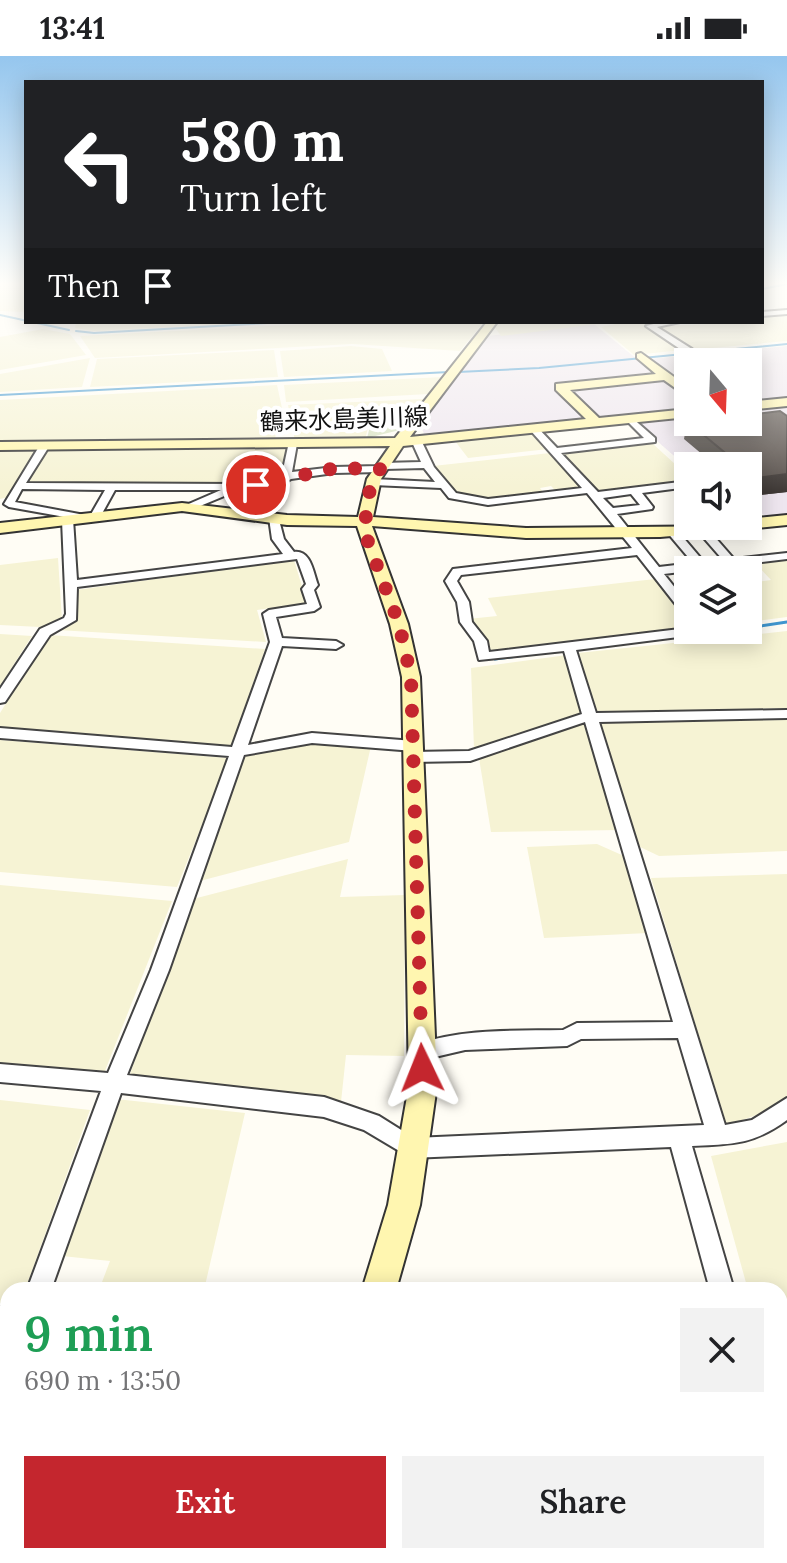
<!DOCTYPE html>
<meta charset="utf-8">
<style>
body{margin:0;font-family:Lora,"Noto Sans JP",serif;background:#f2f2f2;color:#202124;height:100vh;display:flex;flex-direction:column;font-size:30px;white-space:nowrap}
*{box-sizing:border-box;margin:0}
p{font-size:26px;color:#757577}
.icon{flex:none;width:44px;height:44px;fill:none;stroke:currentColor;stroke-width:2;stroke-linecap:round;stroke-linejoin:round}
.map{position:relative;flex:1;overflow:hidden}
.drawer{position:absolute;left:0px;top:1226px;width:788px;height:282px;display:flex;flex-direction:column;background:#fff;border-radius:24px 24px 0 0;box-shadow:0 4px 20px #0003}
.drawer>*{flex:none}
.banner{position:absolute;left:24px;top:24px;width:740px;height:244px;border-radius:0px;box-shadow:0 4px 20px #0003;background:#202124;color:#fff;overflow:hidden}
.needle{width:52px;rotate:161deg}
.buttons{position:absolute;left:674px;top:292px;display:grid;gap:16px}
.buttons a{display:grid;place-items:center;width:88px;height:88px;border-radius:0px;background:#fff;box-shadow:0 4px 20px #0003;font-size:40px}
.pin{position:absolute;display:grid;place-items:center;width:68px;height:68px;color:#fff;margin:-34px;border:4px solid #fff;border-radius:50%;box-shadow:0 2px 8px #0007}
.me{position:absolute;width:88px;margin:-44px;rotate:358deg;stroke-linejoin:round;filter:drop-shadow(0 0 6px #0008)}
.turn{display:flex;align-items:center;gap:28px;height:168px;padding:0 24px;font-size:36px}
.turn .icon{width:104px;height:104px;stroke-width:2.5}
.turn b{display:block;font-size:56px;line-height:68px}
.then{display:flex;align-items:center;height:76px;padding:0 24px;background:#0003;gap:16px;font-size:30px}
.round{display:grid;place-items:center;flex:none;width:84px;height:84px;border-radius:0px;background:#f2f2f2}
.head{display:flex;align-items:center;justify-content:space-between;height:136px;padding:0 24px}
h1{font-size:48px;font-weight:600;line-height:60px;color:#1e9e55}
.primary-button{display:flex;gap:16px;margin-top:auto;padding:16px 24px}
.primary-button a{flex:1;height:92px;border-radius:0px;background:#c4262e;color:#fff;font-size:32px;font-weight:600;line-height:92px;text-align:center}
.primary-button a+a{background:#f2f2f2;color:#202124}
.status{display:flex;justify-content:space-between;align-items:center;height:56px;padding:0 40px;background:#fff;direction:ltr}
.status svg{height:22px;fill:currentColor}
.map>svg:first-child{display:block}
.industrial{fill:#eee6ef;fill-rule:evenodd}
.farmland{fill:#f6f3d4}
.cemetery{fill:#d9e3c4}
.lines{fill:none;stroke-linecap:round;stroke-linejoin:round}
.stream-far1{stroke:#3f96cf;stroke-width:2}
.stream{stroke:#3f96cf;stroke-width:3}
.street-casing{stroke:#444;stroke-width:4}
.secondary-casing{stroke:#333;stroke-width:4}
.street{fill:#fff;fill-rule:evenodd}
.secondary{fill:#fff6b0;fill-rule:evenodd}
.wall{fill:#4d4742}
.shaded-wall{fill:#3f3936}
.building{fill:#5a524d;stroke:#3f3936;stroke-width:2}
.route{stroke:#c4262e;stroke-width:14;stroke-dasharray:0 25.2}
.labels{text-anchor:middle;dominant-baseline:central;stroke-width:8;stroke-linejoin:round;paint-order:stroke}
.far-street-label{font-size:24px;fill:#111;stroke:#fff}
</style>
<div class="status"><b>13:41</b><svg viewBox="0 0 49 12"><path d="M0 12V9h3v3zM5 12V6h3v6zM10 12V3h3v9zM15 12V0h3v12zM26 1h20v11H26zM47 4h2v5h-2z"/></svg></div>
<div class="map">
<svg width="787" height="1507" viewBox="0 0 787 1507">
<rect width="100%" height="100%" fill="#fffdf5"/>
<path class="industrial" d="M594 268 638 304 787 290V460L768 462 748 447V410L688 412 626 358 424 378 420 368 431 350 487 280ZM688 306H748V366H688Z"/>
<path class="farmland" d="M0 226H26V256L0 255Z
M787 257V285L690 294 655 270 762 266V260Z
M76 266H243L244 267 94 275 75 272Z
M345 266H484L460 295 352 288 95 302 80 280Z
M498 266H614L501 280 494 270Z
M625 266H642L682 294 634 299 601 271Z
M43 273 70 278 86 299 0 314V281Z
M351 290 382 293 392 315 284 321 280 295Z
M274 294 278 321 90 331 97 303Z
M90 302 82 331 0 336V318Z
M443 321 428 338 286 346 284 329Z
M277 329 287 375 275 376 276 386 0 388V344Z
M424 343 414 355H372L365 384 295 385 288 349Z
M534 377 548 393 468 402 455 385Z
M652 387 688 420V426L597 436 558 398Z
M286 392 282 420 246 428H23L45 393Z
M38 393 9 441 0 443V394Z
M550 397 582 434 558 437 551 430 540 432 545 439 477 443 456 439 433 410Z
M58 502 62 564 40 571 0 569V509Z
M787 503V561L748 566V527L771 524 755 507Z
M294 504 307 547 257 554 266 586 57 574 75 563 76 534Z
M655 523 688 565V571L488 598 468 563 497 560 488 542Z
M787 575V652L596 657 578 597Z
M0 578 32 580 0 630Z
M49 579 265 593 231 690 0 671V657Z
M567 599 582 658 474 693 471 612Z
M787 664V795L659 800 636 789 599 665Z
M583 665 589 669 619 774 491 776 479 702Z
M0 684 229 702 177 831 0 816Z
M324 687 371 690 349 786 196 826 240 698 284 689Z
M597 788 624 800 648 877 544 882 527 791Z
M348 803 340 841 405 839 404 1000 346 999 341 1046 129 1021 193 843Z
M787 818V1041L776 1052 726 1070 651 822Z
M0 829 172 845 101 1025 0 1014Z
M116 1043 245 1057 204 1234H99L110 1205 62 1200Z
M0 1044 90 1054 25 1234H8V1248L0 1247Z
M787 1086V1332H780V1234H748L711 1100Z"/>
<path class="cemetery" d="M374 355 414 356 400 374 367 382Z"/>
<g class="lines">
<path class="stream-far1" d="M762 233 787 228
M0 259 69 274
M76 275 94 277 285 266
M458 316 539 312 787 288
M0 339 449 316"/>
<path class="stream" d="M748 572 787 566
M701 577 729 574
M495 603 525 599"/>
<defs>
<path id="street" d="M787 254V258L762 260V256Z
M661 266H680L657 271 692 293V297H686L646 270Z
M630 360 655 382V386L561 397 598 436 688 425V431L642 437 653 451 652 453 617 458 659 511 693 507 666 475 672 472 676 473 704 506 723 504 696 473 701 470 706 471 734 503 787 497V503L664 518 688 548V560L684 559 637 499 461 519 457 525 469 546 472 566 487 585 489 596 688 572V574H708L702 578 576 594 596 657 787 654V662L599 666 725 1069 752 1064 787 1042V1064C752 1089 734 1088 692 1090L734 1234H710L671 1091 411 1102 364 1074 324 1061 121 1037 51 1234H27L101 1035 0 1026V1008L108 1017 151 914 229 700 0 682V672L232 691 270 586 263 558 269 554 307 548 302 533 306 528 297 503 77 531 76 564 50 579 5 646 0 647V633L40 573 64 562 66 558 62 464 65 461 9 451 4 448 40 389 45 386 50 389 26 427 241 428 282 418 289 386 297 388 292 416 334 411 378 410 383 407 421 406 411 384 416 381 421 384 434 411 456 437 488 443 582 432 531 375V371H537L557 392 644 382 625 363ZM424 412 435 426 373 423 368 426 373 429 441 432 449 442 488 449 587 437 632 492 453 513 445 525 457 546 460 566 474 585 479 604 564 595 582 658 469 695 412 696 404 701 412 706 470 705 585 666 673 966 577 967 563 974C514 975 462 972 415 989L412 995 415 1001 422 1004 465 994 567 990 581 983 678 982 704 1069 414 1082 379 1060 324 1041 127 1019 169 914 244 699 312 687 414 695 421 690 414 685 312 677 248 689 282 590 336 593 343 589 336 585 282 582 276 561 314 555 320 551 314 534 318 529C313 516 311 494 294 496L284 483 278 460 269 462 272 483 283 498 77 524 73 463 87 465 99 463 115 434H221L184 450 183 452 188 455 234 436 281 424 286 426 291 423 334 417 380 416 385 413ZM22 433 105 434 90 460 15 446ZM631 438 640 449 613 452 603 442Z
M8 1328V1374L0 1377V1331Z
M780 1436 787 1439V1490L780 1487Z
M468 1500H525L523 1507H466Z"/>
<path id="secondary" d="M487 266H497L410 381 586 363 556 334V328L656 318 637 302V298L641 297 688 331V341L664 324 570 334 599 362 688 353V361L403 390 381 423 373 461 526 472 738 470 730 475 660 481 526 482 372 470 408 568 420 621 437 1029 420 1149 396 1234H362L388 1149 409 1029 402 621 390 568 357 470 287 469 182 455 0 477V467L182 447 287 459 358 461 367 423 390 390 0 394V386L395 382Z
M787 342V350L748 354V346Z
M787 459V469L748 473 742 470H748V463Z
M0 1251 8 1252V1286L0 1285Z
M212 1500H253L250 1507H209Z"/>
</defs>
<use href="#street" class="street-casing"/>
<use href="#secondary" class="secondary-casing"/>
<use href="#street" class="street"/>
<use href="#secondary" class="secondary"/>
</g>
<path class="wall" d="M787 360V436L751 440 748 437V410H716L684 383 687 365Z"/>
<path class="shaded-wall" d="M787 418V436L751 440 756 422Z"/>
<path class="building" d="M780 355 787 360V418L756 422 748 415V410H741L688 366H748V359Z"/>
<linearGradient id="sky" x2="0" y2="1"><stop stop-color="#95c6ee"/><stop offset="0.52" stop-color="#fffefa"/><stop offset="1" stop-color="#fffefa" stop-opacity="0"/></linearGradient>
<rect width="787" height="437" fill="url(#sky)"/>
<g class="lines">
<path class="route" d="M256 429 336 412 380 413 369 437 364 475 399 568 411 621 422 1012"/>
</g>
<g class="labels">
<g class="far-street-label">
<text transform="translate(344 363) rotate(-2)">鶴来水島美川線</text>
</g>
</g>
</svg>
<div class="buttons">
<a><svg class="needle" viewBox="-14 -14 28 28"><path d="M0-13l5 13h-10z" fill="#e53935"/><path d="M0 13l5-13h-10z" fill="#757577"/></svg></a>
<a><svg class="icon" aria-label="sound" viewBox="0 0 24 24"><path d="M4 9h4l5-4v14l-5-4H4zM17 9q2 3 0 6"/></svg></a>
<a><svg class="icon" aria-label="layers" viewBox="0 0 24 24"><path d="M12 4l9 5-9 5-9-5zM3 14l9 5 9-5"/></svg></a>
</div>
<div class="pin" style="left:256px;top:429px;background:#d93025"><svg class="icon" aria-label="arrive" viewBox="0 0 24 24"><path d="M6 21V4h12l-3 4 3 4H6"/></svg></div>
<svg class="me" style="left:422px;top:1012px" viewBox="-20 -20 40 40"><path d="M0-17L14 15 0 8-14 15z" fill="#c4262e" stroke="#fff" stroke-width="4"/></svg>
<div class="banner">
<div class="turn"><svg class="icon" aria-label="left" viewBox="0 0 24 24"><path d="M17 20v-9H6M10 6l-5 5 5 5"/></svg><div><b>580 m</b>Turn left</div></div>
<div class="then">Then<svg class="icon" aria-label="arrive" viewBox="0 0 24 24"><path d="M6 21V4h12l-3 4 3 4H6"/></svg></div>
</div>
<section class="drawer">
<div class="head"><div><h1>9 min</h1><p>690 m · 13:50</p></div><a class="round"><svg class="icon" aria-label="close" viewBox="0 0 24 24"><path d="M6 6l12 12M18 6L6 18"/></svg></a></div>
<div class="primary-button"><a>Exit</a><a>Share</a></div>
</section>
</div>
